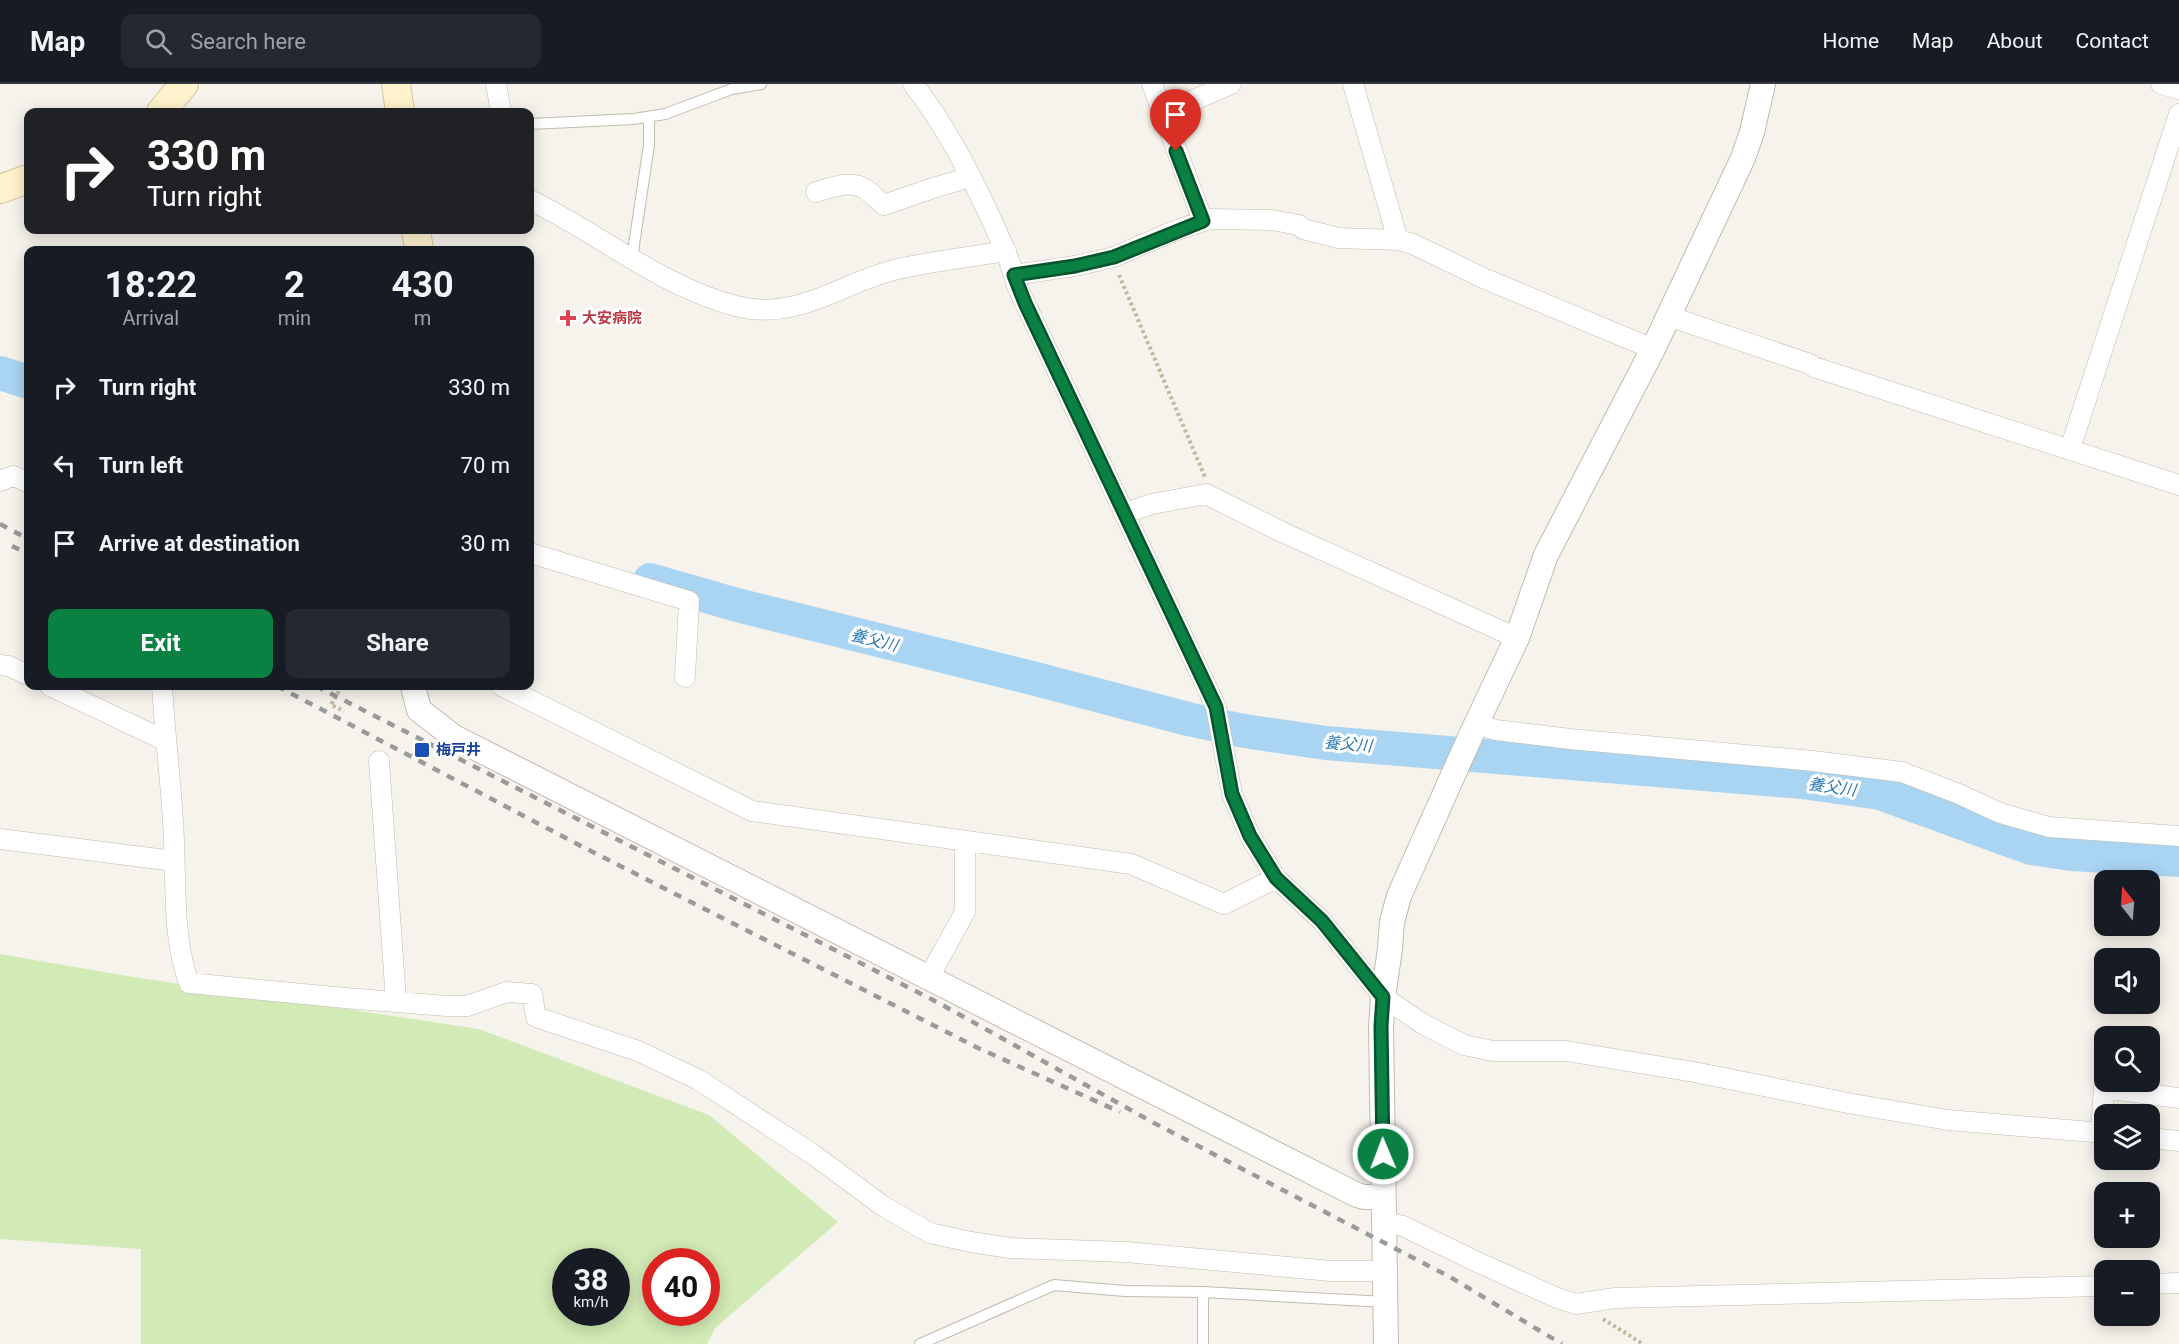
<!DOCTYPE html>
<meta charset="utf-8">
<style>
body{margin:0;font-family:Roboto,"Noto Sans JP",sans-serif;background:#242831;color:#f1f3f6;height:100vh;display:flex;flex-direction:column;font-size:22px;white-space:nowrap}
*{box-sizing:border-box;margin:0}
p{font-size:20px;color:#9ea1a6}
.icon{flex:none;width:33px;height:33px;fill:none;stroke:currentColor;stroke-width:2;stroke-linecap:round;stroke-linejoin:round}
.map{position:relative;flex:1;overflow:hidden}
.sheet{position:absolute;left:24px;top:162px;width:510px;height:444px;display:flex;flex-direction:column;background:#171b24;border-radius:12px;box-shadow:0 3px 15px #0003}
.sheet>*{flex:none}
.guide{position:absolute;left:24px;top:24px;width:510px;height:126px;border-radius:12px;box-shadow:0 3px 15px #0003;background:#202124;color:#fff;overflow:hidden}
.needle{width:39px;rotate:343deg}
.tools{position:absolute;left:2094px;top:786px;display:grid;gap:12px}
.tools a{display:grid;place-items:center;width:66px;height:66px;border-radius:12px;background:#171b24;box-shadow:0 3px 15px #0003;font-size:30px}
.speed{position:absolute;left:552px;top:1164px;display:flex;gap:12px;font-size:30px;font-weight:700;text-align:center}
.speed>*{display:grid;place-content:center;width:78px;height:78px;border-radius:50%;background:#171b24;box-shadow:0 3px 15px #0003;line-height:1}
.speed small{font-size:15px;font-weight:400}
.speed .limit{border:9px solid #d22;background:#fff;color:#111}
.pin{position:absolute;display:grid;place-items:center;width:51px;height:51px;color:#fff;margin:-62px -26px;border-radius:50% 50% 50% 0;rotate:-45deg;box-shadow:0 0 6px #0007}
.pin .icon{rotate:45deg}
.me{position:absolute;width:66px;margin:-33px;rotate:359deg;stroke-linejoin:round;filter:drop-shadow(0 0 4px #0008)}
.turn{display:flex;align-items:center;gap:21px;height:126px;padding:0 24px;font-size:27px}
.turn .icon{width:78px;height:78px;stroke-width:2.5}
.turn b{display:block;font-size:42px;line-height:51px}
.eta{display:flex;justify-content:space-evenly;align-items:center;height:102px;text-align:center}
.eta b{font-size:36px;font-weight:700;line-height:42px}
.button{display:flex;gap:12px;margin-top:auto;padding:12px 24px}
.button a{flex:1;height:69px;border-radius:12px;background:#0b8043;color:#fff;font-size:24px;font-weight:700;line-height:69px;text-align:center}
.button a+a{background:#242831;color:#f1f3f6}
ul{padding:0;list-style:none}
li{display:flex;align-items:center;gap:18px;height:78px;padding:0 24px}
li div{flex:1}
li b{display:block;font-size:22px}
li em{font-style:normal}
header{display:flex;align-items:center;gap:36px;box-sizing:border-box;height:84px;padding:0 30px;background:#171b24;border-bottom:2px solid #363941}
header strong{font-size:28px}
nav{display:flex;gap:33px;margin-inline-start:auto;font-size:21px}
.search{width:420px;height:54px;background:#242831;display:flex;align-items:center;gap:15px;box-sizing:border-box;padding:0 21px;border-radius:12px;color:#9ea1a6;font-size:22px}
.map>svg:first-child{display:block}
.green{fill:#d2eab5;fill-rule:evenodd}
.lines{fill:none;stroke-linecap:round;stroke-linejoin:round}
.river{stroke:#a9d4f2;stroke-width:34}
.service-casing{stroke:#c2bbae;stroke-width:12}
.minor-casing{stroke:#c2bbae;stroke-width:21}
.tertiary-casing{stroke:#c2bbae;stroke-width:26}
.secondary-casing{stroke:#d6c79b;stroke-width:30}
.path{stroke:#c4b79f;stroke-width:4;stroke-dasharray:3 3;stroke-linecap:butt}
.service{stroke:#fff;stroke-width:10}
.minor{stroke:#fff;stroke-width:20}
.tertiary{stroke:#fff;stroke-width:24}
.secondary{stroke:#fff3cd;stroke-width:28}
.rail{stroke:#9a9a9a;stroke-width:4.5;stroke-dasharray:8 8;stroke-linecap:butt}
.route-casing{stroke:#07532c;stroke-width:15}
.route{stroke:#0b8043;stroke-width:10}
.health-dot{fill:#e0444e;stroke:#fff;stroke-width:2}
.transit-dot{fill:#1a4fb4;stroke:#fff;stroke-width:2}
.labels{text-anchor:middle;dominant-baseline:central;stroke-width:6;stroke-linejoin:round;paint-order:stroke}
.health-label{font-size:15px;font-weight:bold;fill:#be3a42;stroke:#fff;text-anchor:start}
.transit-label{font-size:15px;font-weight:bold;fill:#164399;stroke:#fff;text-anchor:start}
.water-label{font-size:16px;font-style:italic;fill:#2e7ab2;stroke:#fff}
</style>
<header>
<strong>Map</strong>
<div class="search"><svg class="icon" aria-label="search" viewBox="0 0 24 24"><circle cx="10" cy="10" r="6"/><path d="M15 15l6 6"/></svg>Search here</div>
<nav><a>Home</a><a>Map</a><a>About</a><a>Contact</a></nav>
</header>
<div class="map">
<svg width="2179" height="1260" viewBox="0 0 2179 1260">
<rect width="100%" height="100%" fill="#f6f3ec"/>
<path class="green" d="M0 870 127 892 479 945 709 1031 838 1138 715 1244 707 1260H141V1165L0 1155ZM566 1178H616V1228H566ZM656 1178H706V1228H656Z"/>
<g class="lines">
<path class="river" d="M0 289 28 298
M650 496 737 521 1032 594 1188 635 1244 647 1326 659 1802 698 1880 709 2031 764 2071 770 2179 776"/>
<defs>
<path id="service" d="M530 40 634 35 665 30 732 5 761 0
M632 174 649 61V33
M920 1260 1054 1201 1125 1207 1203 1208 1386 1218
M1203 1260V1208"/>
<path id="minor" d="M496 0 501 28
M913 0C943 38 965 80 986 124 998 150 1010 175 1017 202L1216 623 1232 710 1250 752 1276 794 1322 837 1383 913 1423 940 1464 961 1493 967H1566L1694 988 1853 1020 1948 1036 2104 1049
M1152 0 1203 137
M1353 0 1398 156
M2161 0 2179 5
M1163 29 1231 0
M816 108C831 104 850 95 865 105 872 109 877 116 884 121L936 103 971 93
M530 116C599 149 661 203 736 222 799 238 841 198 898 185 933 177 970 173 1006 167
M1014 191 1075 182 1114 173 1174 147 1210 135 1272 136 1299 141 1303 145 1338 154 1398 156 1413 160 1483 194 1653 265
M1668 232 1810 280 1814 283 2179 401
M2070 365 2179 30
M0 397 13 392 28 398
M1125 429 1152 420 1206 410 1282 448 1517 554
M530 469 689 517 685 593
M0 581 9 582 28 591
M50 602 166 657
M162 602C165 654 172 705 174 757 176 804 173 855 189 899L345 914 447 922H467L507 908 532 910 536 933 638 967 699 996 811 1069 883 1122 930 1149 971 1158 1010 1164 1126 1168 1331 1187H1385
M502 602 752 727 1131 780 1224 820 1276 794
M1476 640 1496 646 1570 655 1813 677 1902 688 1959 710 2000 729 2049 743 2179 752
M379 677 396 917
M0 755 174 777
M929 893 965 828V757
M2101 1048 2104 1004 2179 1014
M2150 1054 2179 1057
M1384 1138 1403 1142 1473 1176 1557 1214 1576 1220 1615 1214 2104 1202
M2150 1200 2179 1199"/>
<path id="tertiary" d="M413 602 419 626 454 653 1357 1111 1364 1113H1383
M1386 1260 1381 943 1383 913 1390 865 1392 838 1399 812 1471 651 1517 554 1546 471 1653 265 1743 74 1752 48 1763 0"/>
<path id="secondary" d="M396 0 400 28
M161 28 184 0
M0 105 28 95
M416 146 419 166"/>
</defs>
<use href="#service" class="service-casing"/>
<use href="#minor" class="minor-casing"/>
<use href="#tertiary" class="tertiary-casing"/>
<use href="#secondary" class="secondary-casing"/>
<path class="path" d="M1119 191 1205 393
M342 602 331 621 344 627
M1603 1235 1643 1260"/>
<use href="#service" class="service"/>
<use href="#minor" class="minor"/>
<use href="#tertiary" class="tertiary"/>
<use href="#secondary" class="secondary"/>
<path class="rail" d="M0 440 28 455
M12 462 28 470
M277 602 579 761 978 964 1120 1028
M316 602 937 918 1154 1039 1450 1193 1562 1260"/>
</g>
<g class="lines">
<defs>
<path id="route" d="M1176 67 1203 137 1114 173 1075 182 1014 191 1025 219 1216 623 1232 710 1250 752 1276 794 1322 837 1383 913 1381 942 1383 1070"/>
</defs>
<use href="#route" class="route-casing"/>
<use href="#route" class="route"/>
</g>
<path class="health-dot" d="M565 225h6v6h6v6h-6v6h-6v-6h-6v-6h6z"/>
<rect class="transit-dot" x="414" y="658" width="16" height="16" rx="3"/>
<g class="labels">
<g class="health-label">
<text x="582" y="234">大安病院</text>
</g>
<g class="transit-label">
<text x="436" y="666">梅戸井</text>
</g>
<g class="water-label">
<text transform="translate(874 556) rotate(14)">養父川</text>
<text transform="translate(1348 660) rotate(5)">養父川</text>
<text transform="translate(1832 703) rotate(8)">養父川</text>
</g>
</g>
</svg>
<div class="tools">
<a><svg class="needle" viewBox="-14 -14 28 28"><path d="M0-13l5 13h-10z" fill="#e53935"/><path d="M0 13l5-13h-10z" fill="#9ea1a6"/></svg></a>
<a><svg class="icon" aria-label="sound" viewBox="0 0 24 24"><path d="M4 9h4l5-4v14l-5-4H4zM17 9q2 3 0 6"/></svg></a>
<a><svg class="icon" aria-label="search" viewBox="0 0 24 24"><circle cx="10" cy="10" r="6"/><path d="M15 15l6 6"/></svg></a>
<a><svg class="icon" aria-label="layers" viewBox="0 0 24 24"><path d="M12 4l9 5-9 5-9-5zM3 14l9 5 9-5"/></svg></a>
<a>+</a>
<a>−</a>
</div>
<div class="speed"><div>38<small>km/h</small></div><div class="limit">40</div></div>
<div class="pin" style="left:1176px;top:67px;background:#d93025"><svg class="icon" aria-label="arrive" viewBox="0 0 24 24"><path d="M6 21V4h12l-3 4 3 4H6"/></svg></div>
<svg class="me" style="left:1383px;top:1070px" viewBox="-20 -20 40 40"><circle r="17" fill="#0b8043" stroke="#fff" stroke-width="3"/><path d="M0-11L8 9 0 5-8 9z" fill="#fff"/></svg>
<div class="guide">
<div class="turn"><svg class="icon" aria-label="right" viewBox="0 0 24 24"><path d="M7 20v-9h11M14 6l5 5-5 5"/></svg><div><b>330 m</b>Turn right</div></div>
</div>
<section class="sheet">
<div class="eta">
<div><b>18:22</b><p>Arrival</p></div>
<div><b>2</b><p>min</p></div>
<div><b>430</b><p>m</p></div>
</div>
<ul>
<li><svg class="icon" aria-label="right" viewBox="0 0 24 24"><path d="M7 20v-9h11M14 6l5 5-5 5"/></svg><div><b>Turn right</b></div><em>330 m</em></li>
<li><svg class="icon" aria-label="left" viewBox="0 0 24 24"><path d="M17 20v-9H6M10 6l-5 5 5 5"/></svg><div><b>Turn left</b></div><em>70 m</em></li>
<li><svg class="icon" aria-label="arrive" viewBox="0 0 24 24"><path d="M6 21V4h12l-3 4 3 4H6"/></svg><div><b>Arrive at destination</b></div><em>30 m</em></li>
</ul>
<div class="button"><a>Exit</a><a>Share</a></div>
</section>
</div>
